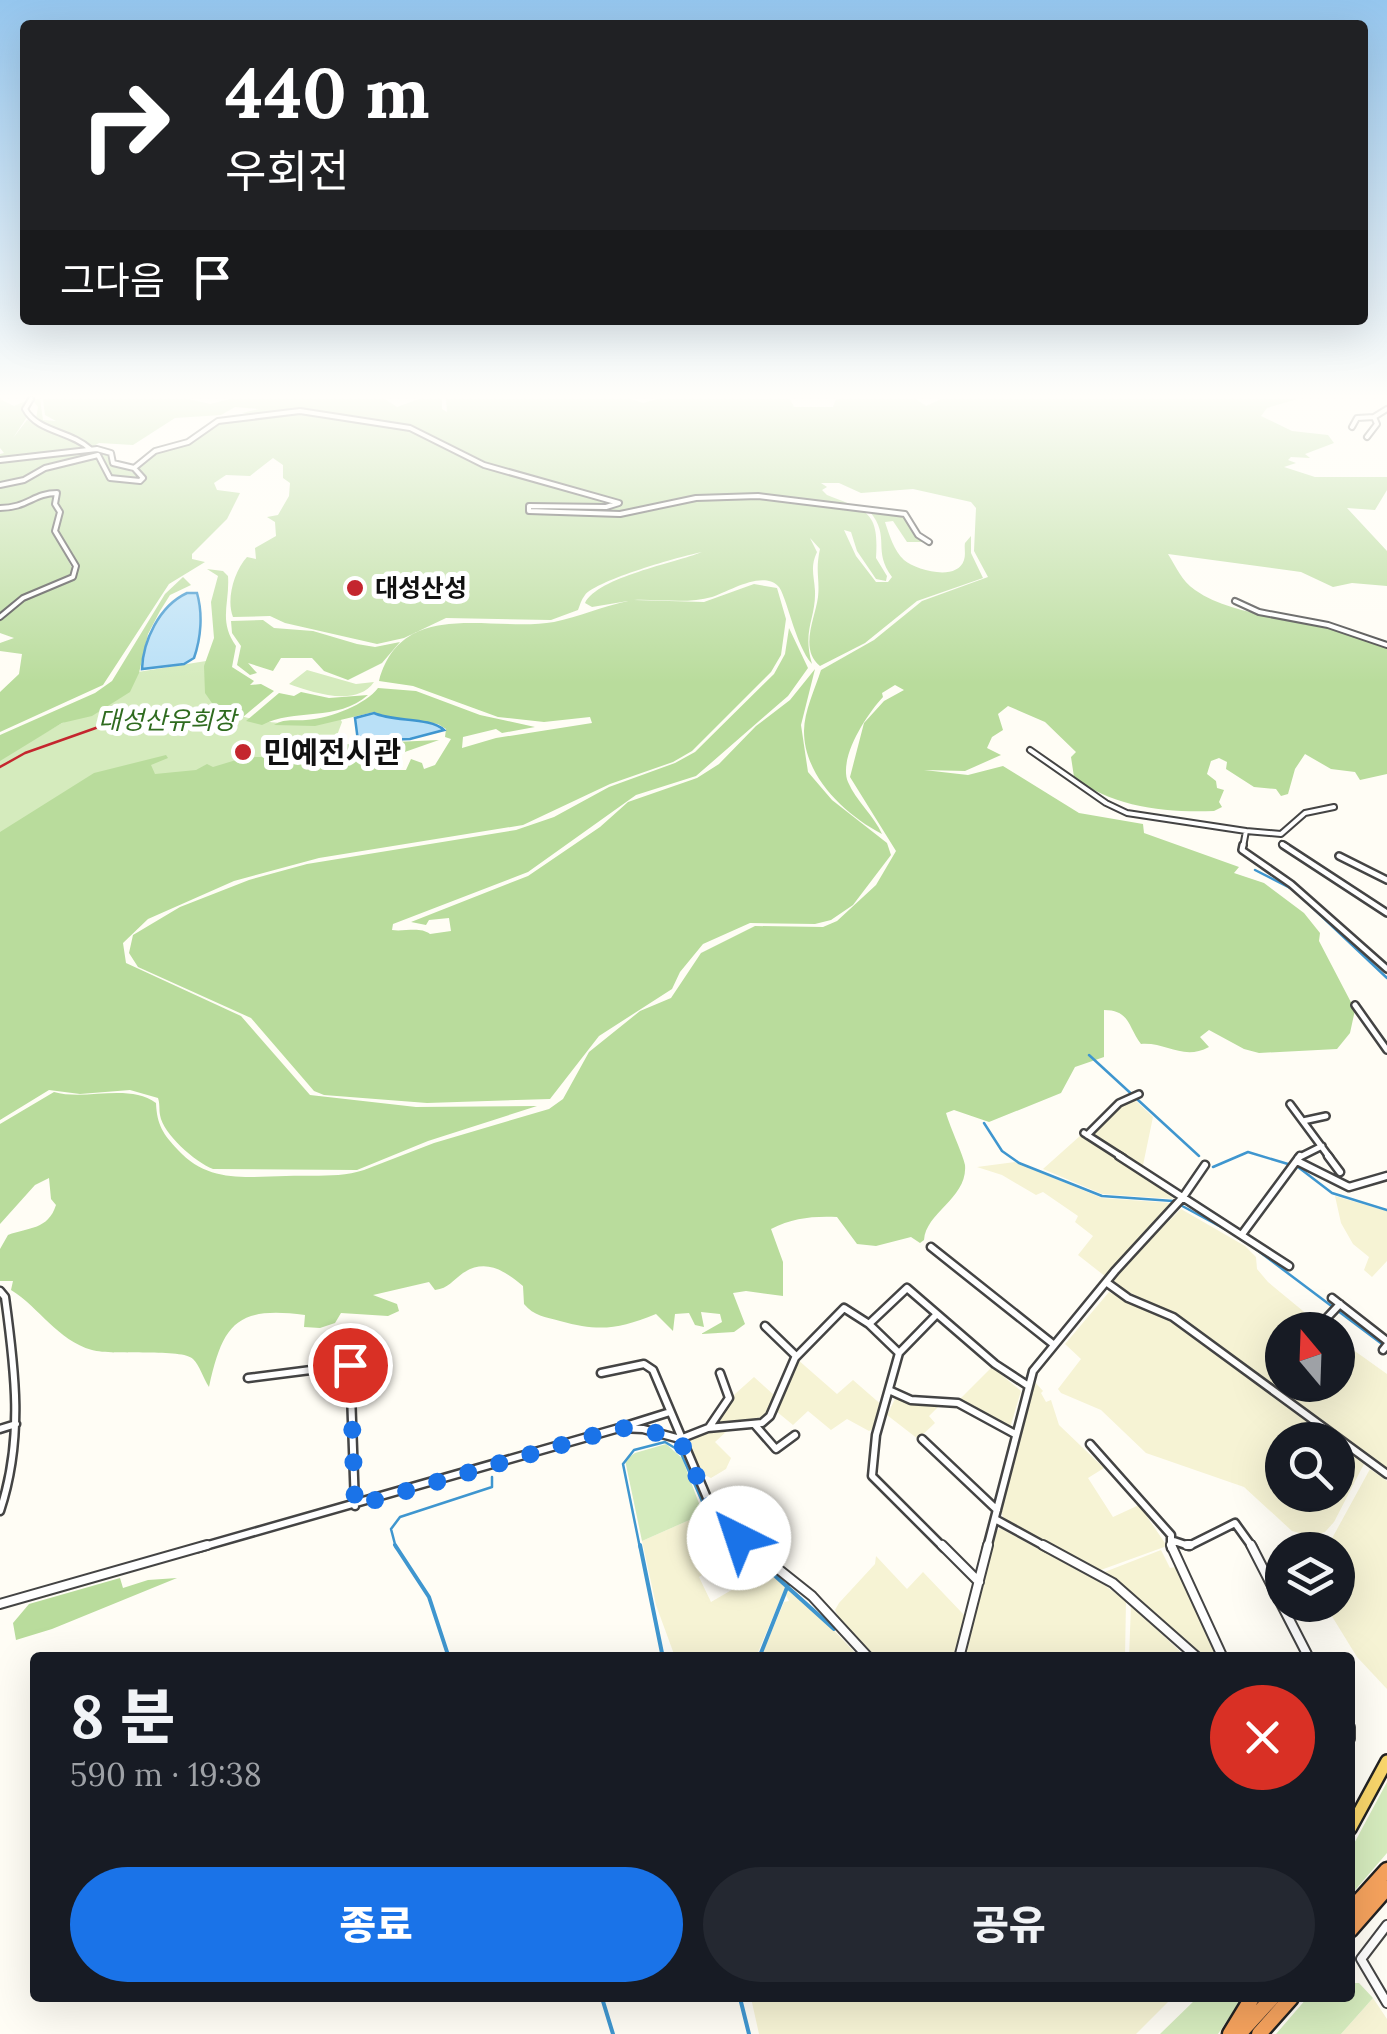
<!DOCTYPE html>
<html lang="ko">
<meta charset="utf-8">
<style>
body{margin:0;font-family:Lora,"Noto Sans KR",serif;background:#242831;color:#f1f3f6;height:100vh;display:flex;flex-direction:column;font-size:38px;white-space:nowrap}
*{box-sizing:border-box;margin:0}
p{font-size:32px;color:#9ea1a6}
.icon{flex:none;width:55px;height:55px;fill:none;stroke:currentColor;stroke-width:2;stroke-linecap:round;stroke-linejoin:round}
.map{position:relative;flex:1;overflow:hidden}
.details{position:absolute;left:30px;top:1652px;width:1325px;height:350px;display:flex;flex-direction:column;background:#171b24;border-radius:10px;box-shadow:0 10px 40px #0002}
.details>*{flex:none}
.banner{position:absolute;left:20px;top:20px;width:1348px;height:305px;border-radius:10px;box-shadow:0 10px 40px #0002;background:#202124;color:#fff;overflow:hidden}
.needle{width:65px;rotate:341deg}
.tools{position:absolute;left:1265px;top:1312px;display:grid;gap:20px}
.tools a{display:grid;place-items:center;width:90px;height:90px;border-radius:50%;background:#171b24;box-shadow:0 10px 40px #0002;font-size:50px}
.pin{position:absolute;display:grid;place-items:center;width:85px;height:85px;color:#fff;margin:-42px;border:5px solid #fff;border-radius:50%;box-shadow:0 2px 10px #0007}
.me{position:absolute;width:110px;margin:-55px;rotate:319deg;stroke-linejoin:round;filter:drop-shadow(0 0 8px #0008)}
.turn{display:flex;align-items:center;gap:35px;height:210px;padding:0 40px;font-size:45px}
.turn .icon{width:130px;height:130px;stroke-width:2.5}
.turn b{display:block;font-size:70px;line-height:85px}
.then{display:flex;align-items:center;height:95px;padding:0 40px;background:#0003;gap:20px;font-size:38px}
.round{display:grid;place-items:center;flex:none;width:105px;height:105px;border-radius:52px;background:#242831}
.overview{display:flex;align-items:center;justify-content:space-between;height:170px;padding:0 40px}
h1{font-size:60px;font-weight:800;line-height:75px}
.primary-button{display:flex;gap:20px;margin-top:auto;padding:20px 40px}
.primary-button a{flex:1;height:115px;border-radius:60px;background:#1a73e8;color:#fff;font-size:40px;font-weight:800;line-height:115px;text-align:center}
.primary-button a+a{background:#242831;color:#f1f3f6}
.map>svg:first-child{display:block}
.farmland{fill:#f6f3d4}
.green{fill:#d5ebbd}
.forest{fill:#b9dc9c;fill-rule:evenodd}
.water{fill:#b9e0f7;stroke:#3f96cf;stroke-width:2.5}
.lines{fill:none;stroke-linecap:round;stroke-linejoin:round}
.stream-far1{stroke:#3f96cf;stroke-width:2.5}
.stream{stroke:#3f96cf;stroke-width:4}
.minor-far3-casing{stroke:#444;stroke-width:8}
.minor-far2-casing{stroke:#444;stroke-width:10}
.minor-far1-casing{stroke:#444;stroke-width:11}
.minor-casing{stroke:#444;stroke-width:12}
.major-casing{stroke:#222;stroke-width:16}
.highway-casing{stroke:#222;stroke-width:19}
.minor-far3{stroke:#fff;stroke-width:4}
.minor-far2{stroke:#fff;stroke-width:5}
.minor-far1{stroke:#fff;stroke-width:6}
.minor{stroke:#fff;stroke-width:8}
.major{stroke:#f9d66b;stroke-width:11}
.highway{stroke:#f5a25d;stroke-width:14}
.rail{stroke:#c4262e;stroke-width:2.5}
.route{stroke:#1a73e8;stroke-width:18;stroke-dasharray:0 32.4}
.poi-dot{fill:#c4262e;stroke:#fff;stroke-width:4}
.labels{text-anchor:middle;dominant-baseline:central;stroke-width:10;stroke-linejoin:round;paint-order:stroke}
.far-poi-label{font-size:25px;font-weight:bold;fill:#111;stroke:#fff;text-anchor:start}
.far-park-label{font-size:25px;font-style:italic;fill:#2f6b1f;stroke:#fff}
.poi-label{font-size:30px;font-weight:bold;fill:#111;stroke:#fff;text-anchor:start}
</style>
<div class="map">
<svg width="1387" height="2034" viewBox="0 0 1387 2034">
<rect width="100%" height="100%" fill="#fffdf5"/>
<path class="farmland" d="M1134 1099 1153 1117 1142 1170 1092 1132 1120 1104Z
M1081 1135 1167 1192 1173 1199 1102 1194 1043 1169Z
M1015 1162 1102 1198 1172 1203 1106 1277 1078 1255 1093 1236 1075 1222 1078 1216 1043 1192 1036 1195 1002 1175 977 1167Z
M1335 1196 1387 1211V1261L1372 1277 1364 1270 1369 1257 1353 1244 1341 1223Z
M1181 1209 1245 1246 1256 1257 1257 1269 1268 1282 1326 1330H1282V1385H1338V1339L1387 1374V1470L1176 1316 1115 1285 1114 1275 1121 1268Z
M1109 1292 1166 1318 1332 1440H1282V1495H1338V1444L1364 1464 1334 1522 1325 1532 1311 1536 1292 1531 1244 1487 1146 1453 1101 1410 1061 1393 1058 1389 1081 1359 1065 1344Z
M797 1359 837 1394 853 1380 884 1407 877 1427 869 1431 847 1419 831 1430 808 1411 793 1425 776 1411Z
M992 1367 1021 1391 1010 1428 960 1399Z
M754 1377 774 1395 765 1416 738 1423H716L735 1394Z
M1033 1380 1043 1391 1041 1393 1046 1402 1051 1400 1059 1425 1104 1468 1088 1478 1113 1517 1139 1505 1167 1546 1098 1571 1004 1520 1000 1508Z
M896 1397 911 1404H941L929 1416 935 1423 918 1439 887 1415Z
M728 1430 715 1442 731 1458 726 1469 711 1478 700 1473 687 1443 699 1433Z
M1370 1469 1387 1481V1689L1357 1657 1325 1605H1338V1588L1343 1583 1338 1568 1347 1561 1330 1542Z
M703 1514 739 1548 699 1577 711 1602 754 1577 750 1570 761 1566 786 1586 756 1657H675L656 1605 642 1541Z
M1000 1528 1103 1584 1126 1601 1125 1657 964 1658 995 1533Z
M1161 1550 1170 1568 1176 1567 1220 1657H1201L1102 1573Z
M876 1556 907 1589 923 1572 965 1616 955 1657 874 1658 839 1618 835 1610 839 1603 875 1564Z
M789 1587 814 1609 859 1657H761L784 1602 789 1601 786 1595Z
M1131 1605 1186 1657H1129Z
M751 1998H1172L1136 2034H759Z
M1373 1998 1387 2019V2034H1341Z"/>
<path class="green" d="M206 661 228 712C271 726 296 726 339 717L342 722 333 746 306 757 0 835V759L62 723 112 703 138 672Z
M307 670 356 684 374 682C356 708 312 692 289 684Z
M666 1444 682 1458 703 1514 642 1541 625 1460 635 1453Z
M1387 1782V1853L1350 1896V1851Z
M1350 1983H1359L1373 1998 1341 2034H1276L1307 1998H1350Z
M1197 1998H1242L1218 2034H1160Z"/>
<path class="forest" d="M0 399 14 406 30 399 24 408 27 417 13 438 27 420 44 427 36 419 38 407 32 399H40L43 420 56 421 45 415 43 399H189L210 404 230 399H385L397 407 419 399H442V409L447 412 446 399H631L643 403 657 399H790L794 407H833L836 399H916L926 406 941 399H1297L1267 408 1261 416 1292 431 1328 435 1334 443 1305 454 1310 458 1291 457 1288 460 1296 463 1284 467 1315 477H1387V490L1375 510 1347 508 1387 551V586L1352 583 1333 587 1301 572 1168 554C1177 568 1181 580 1195 590 1231 615 1280 615 1321 626 1343 631 1366 639 1387 647V774L1360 780 1355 772 1331 769 1305 754 1295 769 1288 794 1281 796 1276 789 1254 787 1226 769 1227 762 1219 758 1211 761 1207 774 1216 781 1217 788 1224 790 1219 802 1222 807 1214 811C1167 813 1111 807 1074 777L1071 757 1076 752 1045 722 1008 706 998 714 1003 730 992 737 987 748 1001 755 965 771 924 770 968 775 1003 766 1079 813 1143 824 1144 833 1239 867 1234 873 1264 883 1304 913 1320 933 1319 941 1355 1010 1350 1033 1337 1049 1259 1053 1244 1049 1209 1030 1200 1037 1209 1047C1183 1061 1167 1042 1141 1044 1128 1027 1130 1010 1104 1010V1057L1075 1067 1061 1093 989 1122 954 1110 946 1113C950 1127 964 1157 965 1165 968 1198 926 1212 924 1240L920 1243 911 1237 876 1246 857 1244 837 1217C812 1216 793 1218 771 1229L783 1262V1296L746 1291 733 1293 745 1324 734 1332 701 1334 722 1322 720 1314 701 1312 704 1327 695 1325 689 1313 675 1314 673 1331 656 1314C618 1329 600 1332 560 1321 545 1317 534 1316 524 1304L523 1286C505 1271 486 1258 463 1273 452 1281 449 1288 435 1290L429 1282 373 1295 397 1304 399 1311 388 1316 341 1313 335 1323 320 1328 304 1327 305 1315C237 1306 223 1323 209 1387 203 1378 200 1366 193 1359 183 1348 113 1356 92 1350 57 1340 40 1308 11 1290L13 1281H0V1249L8 1235C29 1227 48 1230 56 1205L51 1199 49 1178 35 1185 0 1224V1124L54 1092C85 1101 129 1083 156 1103 157 1125 163 1134 178 1150 208 1183 246 1177 286 1176 312 1175 339 1178 364 1170L434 1143 549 1109 563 1099 589 1052 640 1011 671 998 701 953 755 926 823 927 837 921 876 885 896 851 850 777 864 723 884 701 904 690 895 685 882 693 883 697C867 714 838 758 848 782 856 801 875 817 882 834 844 814 804 776 804 731 804 711 815 689 821 670L874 640 922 601 988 577 974 551 976 508 971 502 913 489 861 493 839 483H821L827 487 822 490 827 495C868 511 879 512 876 558L887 576 886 581 876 579 857 551 851 532 844 530 856 556 876 582H888L892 577C872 550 891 537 870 512L906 516 916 535 926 542H907L893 521 885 522C889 534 894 551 904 560 916 570 957 582 964 560 966 554 964 548 965 543L971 536V553L983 578 917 601 865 643 820 666C799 649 815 619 818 597 820 579 815 571 820 549L810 538 817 552C810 567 814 575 815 591 816 619 802 630 812 664 795 645 786 593 778 586 762 570 728 592 712 597 689 604 658 599 634 600L704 602 754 584 777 588 786 619 781 655 771 672 692 751 673 762 610 784 523 825 319 858 234 881 148 919 123 943 126 963 241 1016 310 1095 416 1107 537 1106 428 1141 357 1170 213 1169C195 1162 163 1134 160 1115 159 1109 160 1104 158 1098L130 1090 80 1094 49 1090 0 1120V832L94 773 166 755 168 758 151 765 155 774 196 770 207 764 213 767 246 757H306L330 745 439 740 399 754 395 762 397 770H406L411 759 422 763 424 769 435 765 451 739 445 737 446 729 438 724 387 718 374 712 315 726 274 725C284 718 294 721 306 720 332 718 366 704 378 688L416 691 480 715 535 727 502 733 496 729 463 737 462 748 496 738 592 723 590 717 544 722 498 717 413 686 379 681C402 596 493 633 554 622 579 617 603 606 628 601L592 607 585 603C598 577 675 563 702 552 681 556 597 580 585 595 581 600 580 605 578 610L551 620 446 618 404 638 377 644 285 623 270 616 233 617C226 600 234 571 247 557L256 559 255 548 276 536 275 522 267 517 278 515 289 496 290 483 283 478V465L273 458 250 476 226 475 214 483 217 490 240 493 227 519 192 554V559L205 562 169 584 103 685 0 732V692L19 674 22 654 0 651V643L14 638 0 633V618L24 600 72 579 77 566 56 529 62 513 57 504 59 493 51 490 56 496 54 505 58 513 52 528 73 570 70 576 23 598 0 615V508H19L0 507V454L4 453 0 448ZM235 407 259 409 242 413 256 415 221 422 192 441 157 451 138 468 147 478 131 483 106 477 101 455 112 478 141 480V476L110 463 109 453 63 438 50 426 92 447 99 443 133 445 175 418 221 415Z
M207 569 223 571 228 576C230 603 218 621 236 646L232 667 254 681 250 685 261 684 274 691 243 717 225 712 218 717 209 714 214 706 205 693 204 666 214 638 211 602 218 576Z
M183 577 191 585 170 595 160 611 148 634 139 673 130 692 92 716 62 723 0 761V735L95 693 112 681 165 594Z
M263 620 274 628 313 631 357 644 375 647 400 642 382 663 348 680 324 671 312 658H281L273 671 248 663 257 673 250 675 237 665 241 646 232 633 231 621Z
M789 628 808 668 788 696 696 776 636 795 528 872 393 924 392 930C404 932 420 926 430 934L451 931 449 918 429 920 426 925 411 922 528 876 600 827 628 802 697 778 719 764 756 726 790 700 815 669 801 725 808 772 832 800 887 843 891 855 853 905 831 920 815 924 750 923 703 944 680 972 672 989 599 1036 550 1099 427 1103 324 1095 314 1091 251 1018 138 967 129 953 133 935 180 907 249 880 307 864 516 830 554 817 609 787 675 763 695 752 774 674 785 654Z
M301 692 329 698 368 695C338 722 293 708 262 725L246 721 279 693 294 696Z
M120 1578 123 1588 148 1580 177 1578 52 1629 16 1640 13 1623 29 1604Z"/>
<path class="water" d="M187 593H197C203 614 201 638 194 658L184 664 142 669C143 641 159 606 187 593Z
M374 713C393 722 430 717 444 730L410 739 358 741 355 718Z"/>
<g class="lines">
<path class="stream-far1" d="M1255 870 1294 890 1387 978
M1089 1055 1199 1156
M984 1123 1002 1151 1019 1163 1102 1196 1173 1201 1234 1234
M1213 1167 1248 1152 1298 1167 1332 1193 1387 1210
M1249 1244 1382 1344
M396 1548 391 1529 400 1517 492 1487V1477
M640 1548 623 1464 634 1450 665 1442 680 1451 708 1515 744 1548"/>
<path class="stream" d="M395 1545 429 1597 449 1658
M640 1545 663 1658
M741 1545 834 1629
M759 1658 788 1585
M602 1998 613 2034
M740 1998 749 2034"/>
<defs>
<path id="minor-far3" d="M31 399 25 409C37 432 71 431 90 449
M1352 427 1357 418 1374 417
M1367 437 1377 424 1374 417 1387 409
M0 460 97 449 111 453 113 463 134 468
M0 485 24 480 45 468 98 455 110 478 140 481 143 478 134 468 155 451 188 442 218 421 300 411 410 428 484 465 619 503 606 507 529 506V511L620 514 696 498 758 496 905 514 918 535 929 542
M0 508C27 508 34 493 57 493L55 504 60 512 55 531 76 566 73 577 23 598 0 617
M1235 601 1259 612 1328 625 1387 645
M1030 750 1106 803 1127 813 1246 831
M1282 844 1287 847
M1243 847 1246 831 1281 834 1305 813 1334 807"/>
<path id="minor-far2" d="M1243 845 1242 850 1291 884 1387 969
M1283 845 1387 913
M1339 856 1387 880
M1355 1005 1387 1050
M1290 1104 1330 1158
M1303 1121 1326 1116
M1084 1133 1123 1158
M1087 1135 1119 1103 1139 1094
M1298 1158 1322 1146"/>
<path id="minor-far1" d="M1119 1156 1289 1266
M1328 1156 1340 1172
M1297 1161 1349 1187 1387 1176
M1243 1233 1300 1156
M931 1247 1053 1344
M1106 1282 1128 1298 1173 1317 1387 1474
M0 1291 5 1297C15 1370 24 1439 0 1511
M1332 1298 1387 1341
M1323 1322 1340 1304
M870 1323 907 1288 995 1364 1027 1385
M765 1326 796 1356
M1383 1350 1387 1345
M899 1353 937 1314
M601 1373 644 1364 653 1370 713 1512 751 1548
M248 1378 350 1365 355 1506
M891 1391 911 1400 958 1403 1015 1434
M755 1425 776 1449 795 1435
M710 1426 729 1398 720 1373
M622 1427 670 1412
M0 1429 16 1424
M922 1439 997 1510
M1090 1444 1171 1535V1548
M995 1519 1048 1548
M1174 1541 1189 1546 1235 1523 1253 1548
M198 1548 619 1428 643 1429 680 1439 708 1428 762 1423 770 1416 795 1358 844 1308 869 1324 899 1353 876 1435 872 1476 944 1548
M987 1548 1033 1371 1115 1271 1183 1197 1205 1165"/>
<path id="minor" d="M748 1545 812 1596 869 1658
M942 1545 979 1582
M1043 1545 1113 1583 1198 1658
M1171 1545 1223 1658
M1187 1545H1190
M1251 1545 1309 1658
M0 1604 207 1545
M959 1658 988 1545
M1350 1727V1739
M1387 1925 1361 1959 1387 2003"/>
<path id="major" d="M1350 1829 1387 1761"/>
<path id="highway" d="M1350 1911 1387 1870
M1350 1930 1387 1888
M1230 2034 1252 1998
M1239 2034 1272 1998
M1259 2034 1291 1998"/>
</defs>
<use href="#minor-far3" class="minor-far3-casing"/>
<use href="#minor-far2" class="minor-far2-casing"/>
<use href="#minor-far1" class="minor-far1-casing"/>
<use href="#minor" class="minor-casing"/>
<use href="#major" class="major-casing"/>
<use href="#highway" class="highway-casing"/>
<use href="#minor-far3" class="minor-far3"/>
<use href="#minor-far2" class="minor-far2"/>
<use href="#minor-far1" class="minor-far1"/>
<use href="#minor" class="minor"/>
<use href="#major" class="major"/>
<use href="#highway" class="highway"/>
<path class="rail" d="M0 767 25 753 141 712"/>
</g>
<linearGradient id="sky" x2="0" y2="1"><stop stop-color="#95c6ee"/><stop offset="0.58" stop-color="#fffefa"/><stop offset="1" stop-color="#fffefa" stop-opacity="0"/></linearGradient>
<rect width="1387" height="683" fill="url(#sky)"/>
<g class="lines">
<path class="route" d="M350 1365 355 1506 619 1428 643 1429 680 1440 713 1512 739 1538"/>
</g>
<g class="poi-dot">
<circle cx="355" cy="588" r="10"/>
<circle cx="243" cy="752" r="10"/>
</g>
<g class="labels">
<g class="far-poi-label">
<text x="375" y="588">대성산성</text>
</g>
<g class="far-park-label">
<text x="167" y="720">대성산유희장</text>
</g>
<g class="poi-label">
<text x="263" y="752">민예전시관</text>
</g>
</g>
</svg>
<div class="tools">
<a><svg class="needle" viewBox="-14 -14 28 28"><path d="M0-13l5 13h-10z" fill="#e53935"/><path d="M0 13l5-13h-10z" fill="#9ea1a6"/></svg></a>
<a><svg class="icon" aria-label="search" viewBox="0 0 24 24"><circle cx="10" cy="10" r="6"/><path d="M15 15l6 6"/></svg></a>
<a><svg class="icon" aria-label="layers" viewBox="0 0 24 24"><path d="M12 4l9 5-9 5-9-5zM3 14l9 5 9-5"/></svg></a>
</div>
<div class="pin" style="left:350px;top:1365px;background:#d93025"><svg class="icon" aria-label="arrive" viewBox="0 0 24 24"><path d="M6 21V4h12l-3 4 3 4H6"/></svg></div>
<svg class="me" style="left:739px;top:1538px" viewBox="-20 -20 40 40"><circle r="19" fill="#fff"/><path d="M0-13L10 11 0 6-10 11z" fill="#1a73e8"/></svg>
<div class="banner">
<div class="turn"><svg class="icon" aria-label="right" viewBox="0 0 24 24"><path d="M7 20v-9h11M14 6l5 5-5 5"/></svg><div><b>440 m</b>우회전</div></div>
<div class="then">그다음<svg class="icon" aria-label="arrive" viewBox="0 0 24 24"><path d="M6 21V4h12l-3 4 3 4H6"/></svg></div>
</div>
<section class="details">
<div class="overview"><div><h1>8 분</h1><p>590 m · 19:38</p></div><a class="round" style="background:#d93025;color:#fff"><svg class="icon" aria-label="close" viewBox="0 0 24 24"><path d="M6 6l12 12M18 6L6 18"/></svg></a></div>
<div class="primary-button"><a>종료</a><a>공유</a></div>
</section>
</div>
